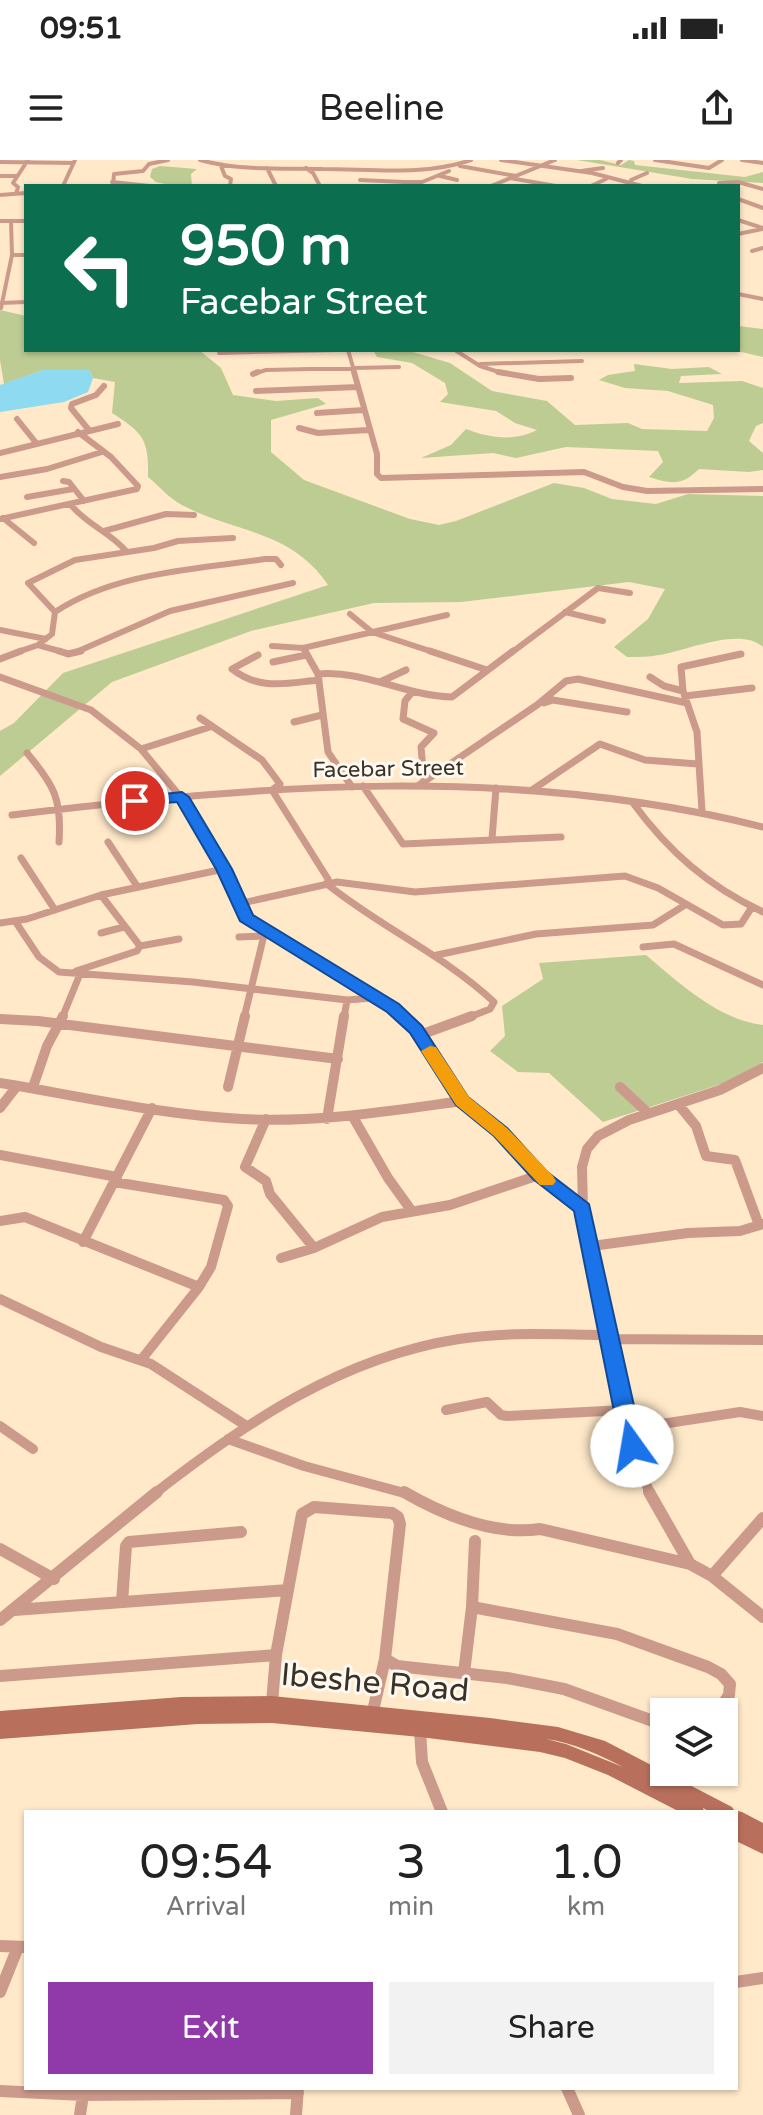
<!DOCTYPE html>
<style>
body{margin:0;font-family:"Varela Round",sans-serif;background:#f2f2f2;color:#222;height:100vh;display:flex;flex-direction:column;font-size:30px;white-space:nowrap}
*{box-sizing:border-box;margin:0}
p{font-size:26px;color:#767676}
.icon{flex:none;width:44px;height:44px;fill:none;stroke:currentColor;stroke-width:2;stroke-linecap:round;stroke-linejoin:round}
.map{position:relative;flex:1;overflow:hidden}
.panel{position:absolute;left:24px;top:1650px;width:714px;height:280px;display:flex;flex-direction:column;background:#fff;border-radius:0px;box-shadow:0 2px 6px #0004}
.panel>*{flex:none}
.hud{position:absolute;left:24px;top:24px;width:716px;height:168px;border-radius:0px;box-shadow:0 2px 6px #0004;background:#0b6e4f;color:#fff;overflow:hidden}
.buttons{position:absolute;left:650px;top:1538px;display:grid;gap:16px}
.buttons a{display:grid;place-items:center;width:88px;height:88px;border-radius:0px;background:#fff;box-shadow:0 2px 6px #0004;font-size:40px}
.pin{position:absolute;display:grid;place-items:center;width:68px;height:68px;color:#fff;margin:-34px;border:4px solid #fff;border-radius:50%;box-shadow:0 2px 8px #0007}
.me{position:absolute;width:88px;margin:-44px;rotate:347deg;stroke-linejoin:round;filter:drop-shadow(0 0 6px #0008)}
.turn{display:flex;align-items:center;gap:28px;height:168px;padding:0 24px;font-size:36px}
.turn .icon{width:104px;height:104px;stroke-width:2.5}
.turn b{display:block;font-size:56px;line-height:68px}
.eta{display:flex;justify-content:space-evenly;align-items:center;height:136px;text-align:center}
.eta b{font-size:48px;font-weight:600;line-height:56px}
.primary-button{display:flex;gap:16px;margin-top:auto;padding:16px 24px}
.primary-button a{flex:1;height:92px;border-radius:0px;background:#8f3aa8;color:#fff;font-size:32px;font-weight:600;line-height:92px;text-align:center}
.primary-button a+a{background:#f2f2f2;color:#222}
.status{display:flex;justify-content:space-between;align-items:center;height:56px;padding:0 40px;background:#fff;direction:ltr}
.status svg{height:22px;fill:currentColor}
header{display:flex;justify-content:space-between;align-items:center;height:104px;padding:0 24px;background:#fff;font-size:36px;font-weight:600}
.map>svg:first-child{display:block}
.green{fill:#bdcc93}
.water{fill:#8ddaf1}
.lines{fill:none;stroke-linecap:round;stroke-linejoin:round}
.street-far4{stroke:#cc9a8b;stroke-width:4}
.street-far3{stroke:#cc9a8b;stroke-width:6}
.street-far2{stroke:#cc9a8b;stroke-width:7}
.street-far1{stroke:#cc9a8b;stroke-width:10}
.street{stroke:#cc9a8b;stroke-width:12}
.secondary{fill:#b8705c;fill-rule:evenodd}
.route{fill:#1a73e8;stroke:#114b97;stroke-width:2}
.slow{fill:#f59e0b}
.labels{text-anchor:middle;dominant-baseline:central;stroke-width:6;stroke-linejoin:round;paint-order:stroke}
.far-street-label{font-size:22px;fill:#3a3225;stroke:#fef9f3}
.near-street-label{font-size:32px;fill:#3a3225;stroke:#fef9f3}
</style>
<div class="status"><b>09:51</b><svg viewBox="0 0 49 12"><path d="M0 12V9h3v3zM5 12V6h3v6zM10 12V3h3v9zM15 12V0h3v12zM26 1h20v11H26zM47 4h2v5h-2z"/></svg></div>
<header><svg class="icon" aria-label="menu" viewBox="0 0 24 24"><path d="M4 6h16M4 12h16M4 18h16"/></svg>Beeline<svg class="icon" aria-label="share" viewBox="0 0 24 24"><path d="M12 15V3M7 8l5-5 5 5M5 13v7h14v-7"/></svg></header>
<div class="map">
<svg width="763" height="1955" viewBox="0 0 763 1955">
<rect width="100%" height="100%" fill="#ffe9c9"/>
<path class="green" d="M577 0H600L621 5 629 0 634 1 635 5 745 17 763 12V23L692 19Z
M160 6 197 9 191 14 192 26H175L156 22 150 17 152 9Z
M0 150 26 156V190H199L221 208 233 235 276 241 318 238 326 244 271 260V292L304 320 410 359 439 365 456 361 554 323 584 328 612 339 656 344 688 334 763 336V487C740 466 686 491 659 495 649 497 638 497 627 497L614 487 648 459 665 429 629 422 461 442 374 443 251 471 112 522 0 616V571L14 563 63 513 328 425C291 370 235 373 182 345 170 339 159 326 148 317 149 279 143 273 112 253L115 222 93 218 89 210H43L4 224 0 200Z
M738 166 763 169V197L733 190H738Z
M373 190H406L450 203 492 231 547 241 575 265 628 263 642 269 707 271 714 258 713 245 668 231 625 228 599 220 608 215 635 211 634 204 672 209 709 207 722 214 681 216 679 223 742 221 763 228V263L756 266 749 281 763 293V310L749 312 699 309C682 326 671 324 649 317L663 302 658 291 566 287 516 298 493 293 421 298 451 285 466 269C490 278 513 282 537 270L515 263 496 251 440 242 448 234 445 223 412 203 377 197Z
M646 795C679 823 719 860 763 865V902L737 919 603 962 549 913 518 912 490 891 505 876 502 846 543 819 539 803Z"/>
<path class="water" d="M43 210H89L93 218 88 232 64 242 0 252V225Z"/>
<g class="lines">
<path class="street-far4" d="M200 0C240 11 282 8 323 9 372 9 424 16 471 0
M501 0 592 13 642 26
M655 0 709 8 722 0
M742 0 763 3
M0 2 73 3
M618 3 621 0
M221 6 225 16 231 19 230 26
M460 6 516 16
M267 8 276 26
M306 8 313 13 320 26
M581 11 603 8
M0 16H17
M440 16 457 20
M510 18 556 26
M360 20 404 22
M631 20 647 13
M112 22 150 26
M719 23 738 22 763 29
M63 26 75 0
M113 26 114 14 143 11 149 4 168 0
M408 26 404 22H422L449 11
M491 26 555 0
M591 26 606 19
M16 34 18 27 13 23 28 0
M0 35 26 33
M738 39 763 48
M738 60 763 68
M0 61H26
M738 74 762 69
M752 91 763 88
M12 95H26
M738 134 763 139
M1 143 26 142
M1 148 12 95 11 61
M348 190 355 214
M376 190H388
M455 190 480 206 505 214
M219 193 337 190
M480 204 582 201
M253 214 266 210 399 207"/>
<path class="street-far3" d="M354 212 377 294V314L381 318 584 312 623 327 647 331 763 329
M498 212 539 219 571 218
M253 214 258 212
M256 231 358 227
M317 253 364 250
M17 259 37 284
M299 268 318 273 368 270
M88 269 71 248 72 244 96 235 104 226
M0 293 118 264
M0 317 47 309 102 292
M63 321 69 322 84 341
M27 337 73 329
M70 344C88 366 109 371 126 391
M3 358 34 383
M0 359 137 329 138 326 111 297 78 272
M104 371 166 354 194 355
M55 452 28 423 75 400 154 388 178 381 233 378
M55 452C116 412 194 410 265 399H276L281 405
M565 452 603 461
M350 454 372 472 436 493
M0 470 46 479
M38 485 66 493
M272 486 303 488 447 455
M303 488 306 493
M15 493 38 485 52 474 55 452
M74 493 170 451 293 423
M511 493 598 428 630 433"/>
<path class="street-far2" d="M59 491 68 494 81 491
M305 491 318 514 328 592 352 627
M430 491 487 510
M258 495 232 509C260 531 287 523 319 520
M0 499 21 491
M273 502 306 495
M318 514C365 510 405 536 452 537L513 491
M0 517 91 550 141 589 184 641 224 709 246 758 393 848 403 858
M650 517 664 526 683 531
M380 522 406 510
M412 532 405 541 403 559 434 573 421 587 424 621
M685 536 752 528
M544 543 553 540 627 552
M200 558 262 600 280 624 272 630
M294 562 322 555
M141 589 210 567
M27 593C54 625 62 639 59 682
M419 625 537 545 566 521 578 519 687 543
M363 626 403 684 561 677
M272 630 328 719 327 724C380 767 444 795 494 842L490 849 467 858
M532 630 600 584 645 600 698 604
M633 643C669 692 708 726 763 752
M702 651 697 572 683 531 681 507 741 494
M12 655C260 624 518 605 763 667
M492 679 496 628
M108 682 137 726
M21 698 55 750
M101 735 140 786
M238 744 337 722 415 732 625 716 658 728 723 765 741 764 752 747
M15 761 39 797 59 812 193 822 347 840 373 838
M0 763 27 759 101 735 224 709
M101 773 124 767
M239 777 263 776
M643 787 674 784 763 825
M437 795 536 774 653 765 685 745
M76 811 137 791 140 786 179 779
M62 858 80 814
M244 858 265 771
M344 858 347 840"/>
<path class="street-far1" d="M401 856 416 870 462 941 500 972 539 1015 583 1049
M0 859 38 861 338 899
M420 875 472 856
M0 923C80 936 161 955 242 959 316 963 389 951 462 941
M33 927 47 886 63 856
M228 927 245 856
M620 927 648 953
M678 944 696 966 706 996 735 1000 759 1065
M0 948 17 926
M353 957 388 1018 411 1050
M266 959 245 1007 266 1021 270 1034 314 1088
M327 959 344 856
M0 995 117 1017
M114 1022 224 1040 228 1046 211 1107 199 1127 141 1200
M0 1061 25 1057 199 1127
M83 1082 152 948
M592 1086 688 1073 740 1071 763 1064
M281 1098 314 1088 382 1057 450 1045 539 1015
M0 1139 101 1187 151 1204 245 1265
M612 1179 763 1180
M446 1250 487 1242 501 1255 507 1256 624 1250
M0 1266 33 1289
M629 1269 740 1252 763 1256
M228 1279 304 1306 408 1334
M154 1334C245 1263 342 1197 459 1179 509 1171 561 1175 611 1175
M650 1334 632 1286 583 1049 582 1007 587 989 598 976 629 960 720 930 763 908"/>
<path class="street" d="M404 1332C444 1355 494 1376 540 1369L690 1404 712 1416 763 1457
M649 1332 690 1404
M0 1389 54 1419
M712 1416 763 1358
M122 1442 126 1386 129 1382 241 1372
M472 1447 617 1474 708 1507 721 1514 730 1524 729 1535 718 1552
M14 1450 288 1430
M0 1460 157 1332
M385 1499 397 1506 507 1518 564 1529 664 1565
M464 1513 472 1447 475 1381
M0 1516 276 1495
M272 1543 276 1495 302 1354 314 1347 392 1353 398 1357 400 1364 385 1499 373 1551
M420 1570 422 1602 442 1652
M0 1786 26 1787
M736 1822 763 1818
M0 1832 18 1787
M567 1928 579 1955
M0 1931 83 1935 298 1933
M80 1955 83 1935
M296 1955 298 1928"/>
<path class="secondary" d="M272 1536 490 1558 558 1567 605 1581 732 1647 734 1650 742 1652 763 1663V1694L736 1681V1652H710L703 1648 704 1652H680L608 1615 565 1598 540 1592 420 1577 272 1563 198 1564 0 1579V1565L191 1551 0 1565V1551L181 1537ZM546 1579C574 1583 598 1594 623 1607L566 1584Z"/>
</g>
<path class="route" d="M182 632 189 637 232 709 253 755 399 844 422 866 468 937 507 968 546 1011 589 1044 643 1286 640 1291H625L621 1286 574 1051 533 1019 494 976 456 945 410 873 387 852 240 761 216 709 177 642 135 645 128 641 135 637Z"/>
<path class="slow" d="M430 886 436 887 469 937 507 968 553 1016 556 1021 553 1025H540L494 976 456 945 421 891Z"/>
<g class="labels">
<g class="far-street-label">
<text transform="translate(388 609) rotate(-1)">Facebar Street</text>
</g>
<g class="near-street-label">
<text transform="translate(375 1523) rotate(5)">Ibeshe Road</text>
</g>
</g>
</svg>
<div class="buttons">
<a><svg class="icon" aria-label="layers" viewBox="0 0 24 24"><path d="M12 4l9 5-9 5-9-5zM3 14l9 5 9-5"/></svg></a>
</div>
<div class="pin" style="left:135px;top:641px;background:#d93025"><svg class="icon" aria-label="arrive" viewBox="0 0 24 24"><path d="M6 21V4h12l-3 4 3 4H6"/></svg></div>
<svg class="me" style="left:632px;top:1286px" viewBox="-20 -20 40 40"><circle r="19" fill="#fff"/><path d="M0-13L10 11 0 6-10 11z" fill="#1a73e8"/></svg>
<div class="hud">
<div class="turn"><svg class="icon" aria-label="left" viewBox="0 0 24 24"><path d="M17 20v-9H6M10 6l-5 5 5 5"/></svg><div><b>950 m</b>Facebar Street</div></div>
</div>
<section class="panel">
<div class="eta">
<div><b>09:54</b><p>Arrival</p></div>
<div><b>3</b><p>min</p></div>
<div><b>1.0</b><p>km</p></div>
</div>
<div class="primary-button"><a>Exit</a><a>Share</a></div>
</section>
</div>
